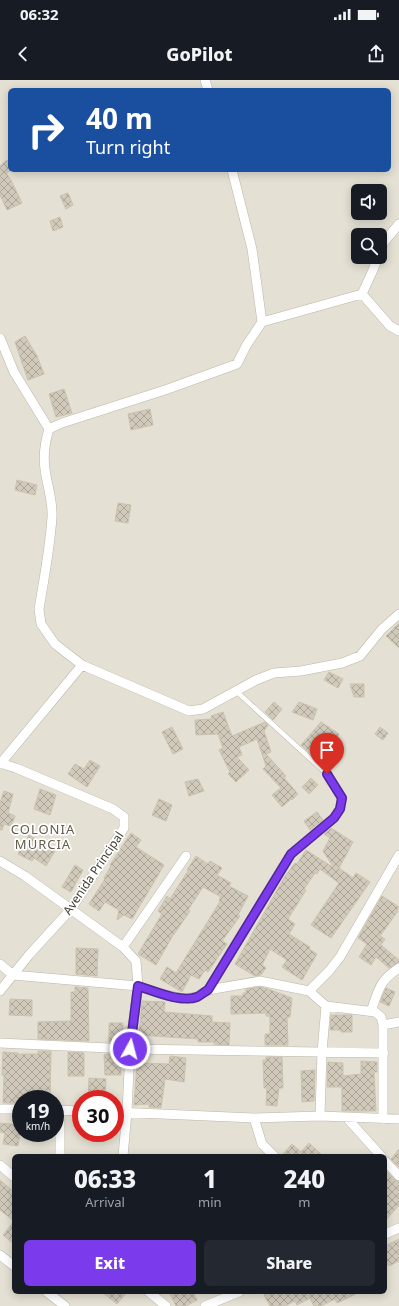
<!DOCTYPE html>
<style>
body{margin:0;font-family:"Noto Sans",sans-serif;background:#242831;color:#f1f3f6;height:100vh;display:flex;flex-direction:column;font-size:15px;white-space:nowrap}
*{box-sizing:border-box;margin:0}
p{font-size:13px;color:#9ea1a6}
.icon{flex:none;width:22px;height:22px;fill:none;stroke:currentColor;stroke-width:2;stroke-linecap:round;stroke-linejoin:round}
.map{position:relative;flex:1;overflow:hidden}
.panel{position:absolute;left:12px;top:1074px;width:375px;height:140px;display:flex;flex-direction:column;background:#171b24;border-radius:6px;box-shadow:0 2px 10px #0003}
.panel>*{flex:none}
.top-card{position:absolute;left:8px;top:8px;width:383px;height:84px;border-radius:6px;box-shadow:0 2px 10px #0003;background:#1a4fa0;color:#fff;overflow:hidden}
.tools{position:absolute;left:351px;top:104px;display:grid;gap:8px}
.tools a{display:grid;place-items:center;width:36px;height:36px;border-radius:6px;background:#171b24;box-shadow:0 2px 10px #0003;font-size:20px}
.speed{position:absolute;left:12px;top:1010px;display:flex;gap:8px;font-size:20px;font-weight:700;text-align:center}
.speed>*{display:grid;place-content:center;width:52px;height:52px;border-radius:50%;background:#171b24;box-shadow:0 2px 10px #0003;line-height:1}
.speed small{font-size:10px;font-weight:400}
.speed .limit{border:6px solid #d22;background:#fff;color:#111}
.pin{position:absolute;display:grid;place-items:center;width:34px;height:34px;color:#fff;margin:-41px -17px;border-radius:50% 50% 50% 0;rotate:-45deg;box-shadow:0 0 4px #0007}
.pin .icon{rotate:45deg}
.me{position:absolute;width:44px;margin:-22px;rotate:7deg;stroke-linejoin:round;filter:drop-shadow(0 0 3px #0008)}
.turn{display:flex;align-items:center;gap:14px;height:84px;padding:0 12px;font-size:18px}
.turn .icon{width:52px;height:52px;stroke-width:2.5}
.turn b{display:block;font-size:28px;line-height:34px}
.eta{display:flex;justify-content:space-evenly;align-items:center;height:68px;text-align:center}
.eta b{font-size:24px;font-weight:800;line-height:28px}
.action{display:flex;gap:8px;margin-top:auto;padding:8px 12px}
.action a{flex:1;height:46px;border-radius:6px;background:#7c3aed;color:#fff;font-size:16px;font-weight:800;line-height:46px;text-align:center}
.action a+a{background:#242831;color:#f1f3f6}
.status{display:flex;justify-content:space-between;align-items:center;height:28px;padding:0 20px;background:#171b24;direction:ltr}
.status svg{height:11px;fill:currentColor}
header{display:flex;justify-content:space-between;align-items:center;height:52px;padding:0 12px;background:#171b24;font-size:18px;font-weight:800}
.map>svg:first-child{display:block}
.residential{fill:#e4e0d3;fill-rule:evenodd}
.building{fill:url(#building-cross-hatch);stroke:#cbc2ae}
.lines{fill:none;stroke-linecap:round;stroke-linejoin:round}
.lane-casing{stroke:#bbb6a8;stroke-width:5.5}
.street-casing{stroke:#bbb6a8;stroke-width:10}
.lane{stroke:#fff;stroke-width:4.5}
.street{stroke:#fff;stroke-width:9}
.route-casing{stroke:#51269a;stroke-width:10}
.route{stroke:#7c3aed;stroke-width:7}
.labels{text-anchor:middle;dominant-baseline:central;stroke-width:3.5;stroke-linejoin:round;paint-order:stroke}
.street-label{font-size:12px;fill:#423e35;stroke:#fff}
.neighbourhood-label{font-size:13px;letter-spacing:1px;fill:#645c4d;stroke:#fff}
</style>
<div class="status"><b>06:32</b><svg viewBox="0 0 49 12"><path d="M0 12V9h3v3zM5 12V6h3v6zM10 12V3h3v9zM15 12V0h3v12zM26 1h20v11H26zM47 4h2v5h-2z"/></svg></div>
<header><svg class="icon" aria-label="back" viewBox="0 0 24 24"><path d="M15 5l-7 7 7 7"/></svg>GoPilot<svg class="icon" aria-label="share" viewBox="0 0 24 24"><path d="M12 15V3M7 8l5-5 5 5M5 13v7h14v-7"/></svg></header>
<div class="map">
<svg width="399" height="1226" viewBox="0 0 399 1226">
<defs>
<pattern id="building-cross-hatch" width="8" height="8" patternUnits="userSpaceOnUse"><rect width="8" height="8" fill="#d1cabb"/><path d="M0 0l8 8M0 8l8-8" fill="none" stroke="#aba599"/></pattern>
</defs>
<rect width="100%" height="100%" fill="#f1eee4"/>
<path class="residential" d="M0 0H399V1226H0ZM10 10H389V90H10ZM358 111H380V133H358ZM358 155H380V177H358ZM21 1019H55V1053H21ZM81 1019H115V1053H81ZM14 1076H385V1212H14Z"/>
<path class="building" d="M7 80 10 84 11 90 6 93 11 100 22 123 7 130 0 115V86Z
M68 113 73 125 66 129 60 116Z
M60 137 63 147 53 151 50 141Z
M25 256 37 276 44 294 28 300 15 262Z
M64 309 72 333 56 337 49 314Z
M150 329 153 345 131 350 128 334Z
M17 400 37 405 35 415 15 410Z
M118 423 131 425 128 443 115 441Z
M399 543V568L386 556Z
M329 592 343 599 338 608 324 600Z
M350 604H364V617H354Z
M274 622 282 629 273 640 265 632Z
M299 622 317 629 313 640 292 632Z
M223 632 232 656 265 642 268 645 264 651 271 672 266 674 286 696 284 698 298 714 292 720 291 719 282 727 272 715 281 708 263 689 266 686 257 659 239 667 242 675 237 677 249 690 236 702 228 694 230 692 219 670 223 668 218 654 196 655 195 640 212 639 211 636Z
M321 642 339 654 333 664 329 661 314 677 301 665Z
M172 647 183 669 173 674 162 652Z
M380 647 388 653 383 660 375 654Z
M90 680 100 686 87 707 68 694 75 684 84 689Z
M311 698 318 705 309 714 302 707Z
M198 699 204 711 189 716 185 702Z
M40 709 56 715 50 735 34 729Z
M4 711 13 714 8 733 15 736 11 746 4 744 2 750H0V723Z
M159 719 172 725 166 741 152 735Z
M317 732 323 740 310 750 304 741Z
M331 748 353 762 339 788 353 798 356 793 370 802 331 858 311 845 339 803 320 789 317 794 315 793 304 809 306 810 288 839 295 844 289 854 310 867 309 869 317 874 302 900 282 887 287 880 270 869 262 885 266 888 261 895 255 896 235 884 284 798 295 783 297 784 306 770 334 788 323 771 330 758 324 754Z
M131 753 141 760 136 767 164 785 132 839 124 835 117 840 119 830 105 822 99 831 89 824 105 799 104 798 111 786 110 785Z
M29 755 55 771 46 786 34 778 32 781 18 774Z
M196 776 208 784 210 781 222 788 217 795 231 803 229 806 248 816 238 835 240 836 222 861 227 864 208 892 205 890 199 899 191 895 182 912 160 899 167 887 176 893 213 833 220 821 219 820 221 817 203 807 188 830 190 831 172 857 156 885 138 874 162 834 158 831 167 816 170 819 188 791 187 790Z
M75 785 83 790 71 812 62 807Z
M382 816 399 827 397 830 398 831 380 856 385 859 381 865 399 880V882L389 888 376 877 371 885 359 877 367 864 358 858Z
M76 868 98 869 97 896 76 894Z
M75 907 88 908 89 961 38 959V942L71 941V912H75Z
M260 907 268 909 292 918 290 937H287L288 965H265V954H270V936H266V933L231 934V916H243V913H246V909Z
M386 908 395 912 389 926 380 922Z
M10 919 32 920V936L9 935Z
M142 921 165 922 164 932 212 936V942L230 943 229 965 214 964V962H198V959L139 955Z
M331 935H352V952H341V950H330Z
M109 943H123L122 963 109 962Z
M38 971H51L50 1019H21V1023H3L4 995H2L3 972 18 973 17 974H38Z
M68 972 84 973V996H68Z
M108 974 121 975V995H105L104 975Z
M170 976 186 978 184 1002 165 999 161 1028 149 1027V1024L134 1025 137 983 169 984Z
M266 977H282L283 1008H279L277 1026 266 1025 267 1008H264L263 980H266Z
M361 981 377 982V992H374L376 1031H342V1007H327L328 982 343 983V996L361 994Z
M315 990 314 1021 302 1022 301 991Z
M89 998 106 999 105 1019H88Z
M0 1043 21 1045 18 1066 3 1064 5 1053 0 1052Z
M309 1063 323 1076H281L292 1064 301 1072Z
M399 1069V1087L391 1079Z
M385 1090 395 1100 399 1102V1125L385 1141Z
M0 1100 14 1112V1164L3 1155 14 1141 0 1130Z
M399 1159V1181L389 1186 388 1184 385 1186V1166Z
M102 1212H127L117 1224Z
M169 1212H193L197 1220 186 1226H176Z
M269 1212H360L337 1223 335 1219 321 1226H314L310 1218 297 1225 295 1221 285 1226H270L264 1215Z"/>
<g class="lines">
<defs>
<path id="lane" d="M236 611 327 694 342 718"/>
<path id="street" d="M205 0 208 10
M232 90 252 169 262 242
M380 172 384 162 399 144
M378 177 373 190 362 214 262 242 246 266 237 284 165 310 62 343 49 349C45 362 43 375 45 389 47 405 53 421 52 437 50 468 44 499 39 529L41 544 55 564 82 585 189 631 203 629 256 600 274 593 301 591 342 583 360 576 382 549 399 534
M362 214 390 246 399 251
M0 258 14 292 49 349
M0 683 16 688 113 729 124 737V748L71 829 29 875 0 911
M0 684 82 585
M0 781 25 796 123 867 136 881 138 906 130 969 127 1032 123 1076
M123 867 186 776
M0 884 13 895
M13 895 138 906 161 914 185 919 196 917 208 910 260 901 309 911 326 926 375 932 381 937 383 945V1039
M208 910 291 774 334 738 340 729 342 718
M309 911 329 891 340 877 399 775
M371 931C379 910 378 902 399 888
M383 945 399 942
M0 963 130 969 384 973
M0 1029H21
M55 1030 81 1031
M115 1032 254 1038 320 1036 399 1039
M320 1036 322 972 326 926
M346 1037 381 1076
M254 1038 262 1064 274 1076
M60 1076V1030
M385 1081 399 1096
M0 1085 14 1097
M385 1154 399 1148
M0 1175 14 1186
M47 1212 65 1226
M149 1212 166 1226
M205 1226 239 1212"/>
</defs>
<use href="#lane" class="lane-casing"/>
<use href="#street" class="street-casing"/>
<use href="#lane" class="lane"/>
<use href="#street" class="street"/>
</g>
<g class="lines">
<defs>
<path id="route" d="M130 969 138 906C154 911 181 923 197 917 201 915 204 912 208 910L291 774 334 738 340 729 342 718 327 694"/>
</defs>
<use href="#route" class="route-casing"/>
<use href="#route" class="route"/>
</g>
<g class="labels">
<g class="street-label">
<text transform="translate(93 793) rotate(-56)">Avenida Principal</text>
</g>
<g class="neighbourhood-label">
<text x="43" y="749">COLONIA<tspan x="43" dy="15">MURCIA</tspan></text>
</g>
</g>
</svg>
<div class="tools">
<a><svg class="icon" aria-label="sound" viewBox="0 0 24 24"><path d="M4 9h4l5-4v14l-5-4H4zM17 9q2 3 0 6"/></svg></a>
<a><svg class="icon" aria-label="search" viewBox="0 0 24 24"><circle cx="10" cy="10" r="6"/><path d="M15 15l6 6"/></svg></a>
</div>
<div class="speed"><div>19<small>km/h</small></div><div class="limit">30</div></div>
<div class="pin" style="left:327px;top:694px;background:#d93025"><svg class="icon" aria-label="arrive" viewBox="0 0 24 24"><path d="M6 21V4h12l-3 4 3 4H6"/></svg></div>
<svg class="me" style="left:130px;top:969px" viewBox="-20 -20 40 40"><circle r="17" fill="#7c3aed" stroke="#fff" stroke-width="3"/><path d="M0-11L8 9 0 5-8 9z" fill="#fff"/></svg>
<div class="top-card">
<div class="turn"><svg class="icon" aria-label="right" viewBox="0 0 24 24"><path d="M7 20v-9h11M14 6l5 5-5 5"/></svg><div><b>40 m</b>Turn right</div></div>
</div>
<section class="panel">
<div class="eta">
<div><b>06:33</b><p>Arrival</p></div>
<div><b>1</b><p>min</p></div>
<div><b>240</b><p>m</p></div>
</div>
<div class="action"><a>Exit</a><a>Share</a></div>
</section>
</div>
